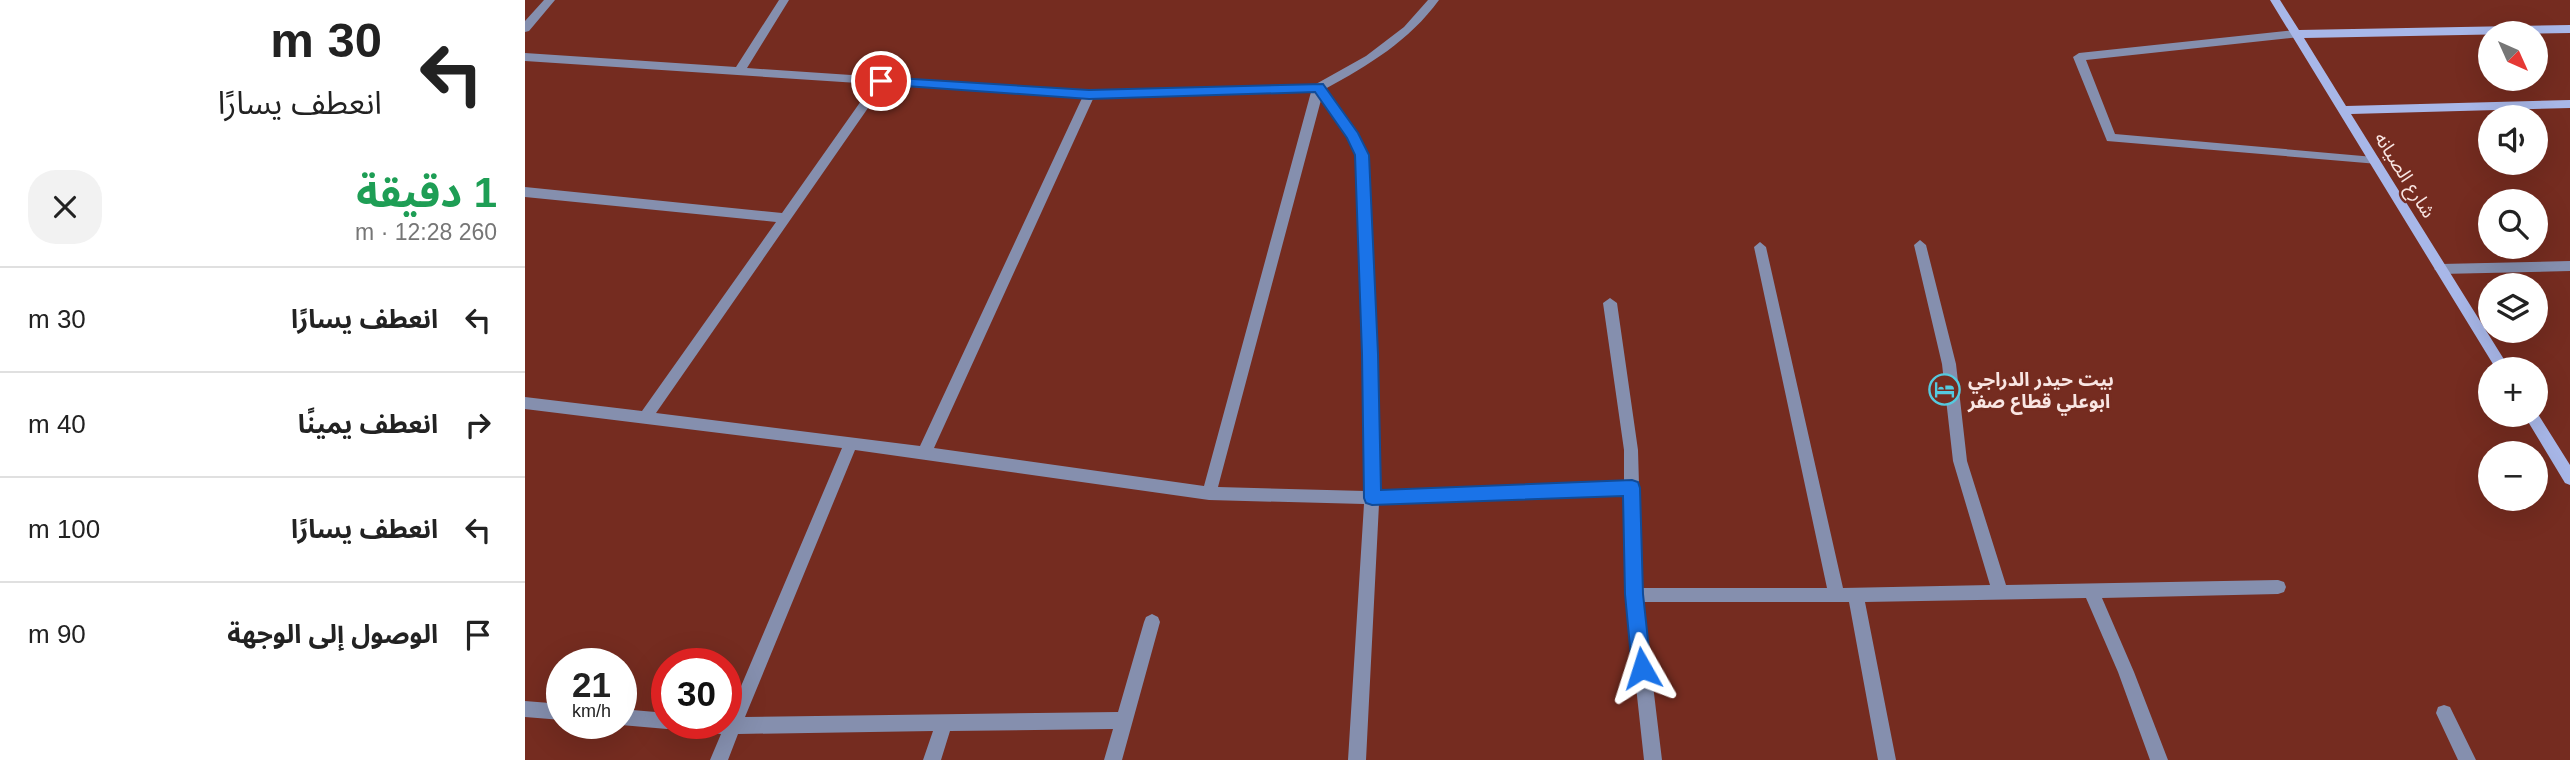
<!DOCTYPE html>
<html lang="ar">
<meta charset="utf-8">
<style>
body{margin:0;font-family:Arial,"Noto Sans Arabic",sans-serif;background:#f2f2f2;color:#222;direction:rtl;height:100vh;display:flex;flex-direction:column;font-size:26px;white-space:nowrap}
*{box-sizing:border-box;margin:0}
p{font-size:23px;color:#767676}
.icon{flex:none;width:38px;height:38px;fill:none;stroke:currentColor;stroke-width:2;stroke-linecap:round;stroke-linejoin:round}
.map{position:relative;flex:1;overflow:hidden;direction:ltr}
.side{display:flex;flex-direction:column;background:#fff;width:525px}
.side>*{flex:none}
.top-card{background:#fff;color:#222;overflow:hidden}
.needle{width:46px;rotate:135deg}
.buttons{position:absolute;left:1953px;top:21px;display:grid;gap:14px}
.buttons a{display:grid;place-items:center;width:70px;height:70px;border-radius:50%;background:#fff;box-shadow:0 7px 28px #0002;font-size:35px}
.speed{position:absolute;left:21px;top:648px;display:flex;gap:14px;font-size:35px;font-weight:700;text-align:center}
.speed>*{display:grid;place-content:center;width:91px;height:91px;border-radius:50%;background:#fff;box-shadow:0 7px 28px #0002;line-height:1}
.speed small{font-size:18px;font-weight:400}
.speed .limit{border:10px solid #d22;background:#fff;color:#111}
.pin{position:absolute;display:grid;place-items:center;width:60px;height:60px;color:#fff;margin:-30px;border:4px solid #fff;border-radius:50%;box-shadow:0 2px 7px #0007}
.me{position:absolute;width:77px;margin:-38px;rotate:354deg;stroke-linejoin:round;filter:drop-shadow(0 0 5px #0008)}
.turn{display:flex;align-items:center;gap:24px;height:147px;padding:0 28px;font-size:32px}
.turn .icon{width:91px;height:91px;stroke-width:2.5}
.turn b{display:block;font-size:49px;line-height:60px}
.round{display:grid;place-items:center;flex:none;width:74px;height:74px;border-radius:28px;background:#f2f2f2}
.summary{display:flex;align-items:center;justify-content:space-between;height:119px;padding:0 28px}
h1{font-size:42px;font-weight:700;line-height:52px;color:#1e9e55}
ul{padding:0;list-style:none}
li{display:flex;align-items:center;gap:21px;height:105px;padding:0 28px;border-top:2px solid #e0e0e0}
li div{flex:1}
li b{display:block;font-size:26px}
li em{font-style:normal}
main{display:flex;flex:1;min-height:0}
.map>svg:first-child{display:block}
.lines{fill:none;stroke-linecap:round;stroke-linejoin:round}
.lane{fill:#858fae;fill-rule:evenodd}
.street{fill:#858fae;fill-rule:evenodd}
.secondary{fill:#a8b7e8;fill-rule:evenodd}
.route{fill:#1a73e8;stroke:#114b97;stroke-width:2}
.labels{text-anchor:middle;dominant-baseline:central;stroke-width:5;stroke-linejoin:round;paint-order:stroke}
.street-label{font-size:19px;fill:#f9e6e3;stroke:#752c20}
.poi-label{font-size:19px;font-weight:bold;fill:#f9e6e3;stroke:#752c20;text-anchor:start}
</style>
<main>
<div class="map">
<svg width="2045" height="760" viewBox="0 0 2045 760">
<rect width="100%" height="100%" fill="#752c20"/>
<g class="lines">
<path class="lane" d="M1771 30 1777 34 1775 37 1561 60 1590 134 1849 157 1853 158 1855 161 1853 164 1582 141 1548 57 1554 53Z"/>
<path class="street" d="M19 0H30L4 31 0 32V21Z
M254 0H264L222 68 564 91 791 84 841 56 879 27 903 0H914C884 41 844 65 800 89L832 133 843 155 852 371 855 491 1099 482V450L1078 303 1085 298 1092 303 1113 450 1117 588H1302L1229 247 1235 242 1241 247 1318 588 1465 585 1428 461 1417 364 1389 245 1395 240 1401 245 1431 364 1442 461 1481 585 1753 580 1759 582 1761 587 1759 592 1753 594 1577 598 1609 672 1643 760H1625L1593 672 1561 598 1340 602 1371 760H1353L1324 602H1118L1137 760H1119L1101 595 1099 495 854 504 841 760H823L839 504 684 500 330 450 220 717 593 712 619 622 621 617 627 614 633 617 635 622 597 760H579L588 729 425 731 416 760H398L408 731 213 734 203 760H185L196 734 159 729 157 723H201V717H203L317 448 0 409V397L117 411 251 222 0 197V187L257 213 348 84 0 61V53L211 67ZM359 85 557 98 395 446 131 413ZM786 92 679 486 409 448 568 99ZM796 100 823 138 831 155 839 371 840 491 693 487Z
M2045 261V271L1916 274 1909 269 1916 264Z
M0 701 37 704V720L0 717Z
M1919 705 1925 707 1951 760H1933L1911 713 1913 707Z
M96 709 142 713V723H150L148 727 142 729 96 725 90 723H96Z"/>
<path class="secondary" d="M1745 0H1755L1774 30 2045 25V33L1779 38 1821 106 2045 100V108L1826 114 1985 369H1971Z
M2011 411 2045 465V485L2040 483 1999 415H2011Z"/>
</g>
<path class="route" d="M356 77 564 90 798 84 833 133 844 155 853 354 856 490 1107 480 1113 482 1115 488 1118 594 1126 668 1123 674 1117 677 1110 674 1107 668 1100 594 1098 496 847 505 841 503 839 498 837 354 830 155 822 138 790 92 564 99 352 84 350 81Z"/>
<defs>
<symbol id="hotel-ring" viewBox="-11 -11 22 22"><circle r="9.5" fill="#752c20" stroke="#55cadf" stroke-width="1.5"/><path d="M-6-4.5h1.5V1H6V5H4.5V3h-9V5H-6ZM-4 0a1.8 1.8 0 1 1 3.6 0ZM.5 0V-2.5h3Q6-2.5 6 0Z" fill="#55cadf"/></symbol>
</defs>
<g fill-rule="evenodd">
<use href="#hotel-ring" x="1402" y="372" width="35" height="35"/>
</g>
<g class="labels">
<g class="street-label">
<text transform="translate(1880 175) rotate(58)">شارع الصيانه</text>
</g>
<g class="poi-label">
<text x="1443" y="379">بيت حيدر الدراجي<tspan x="1443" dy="22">ابوعلي قطاع صفر</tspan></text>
</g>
</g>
</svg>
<div class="buttons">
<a><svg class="needle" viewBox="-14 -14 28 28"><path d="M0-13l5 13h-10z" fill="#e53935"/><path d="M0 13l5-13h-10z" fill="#767676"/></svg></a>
<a><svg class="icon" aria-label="sound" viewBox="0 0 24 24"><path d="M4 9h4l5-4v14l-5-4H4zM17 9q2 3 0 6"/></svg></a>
<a><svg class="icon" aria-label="search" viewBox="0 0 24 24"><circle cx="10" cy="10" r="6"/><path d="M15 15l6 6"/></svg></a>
<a><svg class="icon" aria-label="layers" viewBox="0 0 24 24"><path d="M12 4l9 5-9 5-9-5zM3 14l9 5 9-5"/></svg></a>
<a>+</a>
<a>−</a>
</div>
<div class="speed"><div>21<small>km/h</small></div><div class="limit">30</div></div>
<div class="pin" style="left:356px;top:81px;background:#d93025"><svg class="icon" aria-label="arrive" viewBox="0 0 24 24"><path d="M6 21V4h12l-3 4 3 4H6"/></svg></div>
<svg class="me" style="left:1117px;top:668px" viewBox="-20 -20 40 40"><path d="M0-17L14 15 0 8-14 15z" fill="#1a73e8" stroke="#fff" stroke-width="4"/></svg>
</div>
<section class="side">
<div class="top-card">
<div class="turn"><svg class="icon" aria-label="left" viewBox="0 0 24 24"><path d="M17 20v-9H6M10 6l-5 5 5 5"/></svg><div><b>30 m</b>انعطف يسارًا</div></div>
</div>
<div class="summary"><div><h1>1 دقيقة</h1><p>260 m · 12:28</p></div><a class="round"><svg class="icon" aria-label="close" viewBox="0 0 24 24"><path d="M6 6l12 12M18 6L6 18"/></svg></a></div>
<ul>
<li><svg class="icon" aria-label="left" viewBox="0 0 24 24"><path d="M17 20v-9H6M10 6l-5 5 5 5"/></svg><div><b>انعطف يسارًا</b></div><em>30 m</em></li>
<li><svg class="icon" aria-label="right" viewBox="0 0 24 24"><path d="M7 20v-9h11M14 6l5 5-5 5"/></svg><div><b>انعطف يمينًا</b></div><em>40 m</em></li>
<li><svg class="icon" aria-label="left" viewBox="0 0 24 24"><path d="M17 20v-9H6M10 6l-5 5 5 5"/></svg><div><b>انعطف يسارًا</b></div><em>100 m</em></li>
<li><svg class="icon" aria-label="arrive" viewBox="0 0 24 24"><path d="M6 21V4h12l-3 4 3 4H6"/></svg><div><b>الوصول إلى الوجهة</b></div><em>90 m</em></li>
</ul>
</section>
</main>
